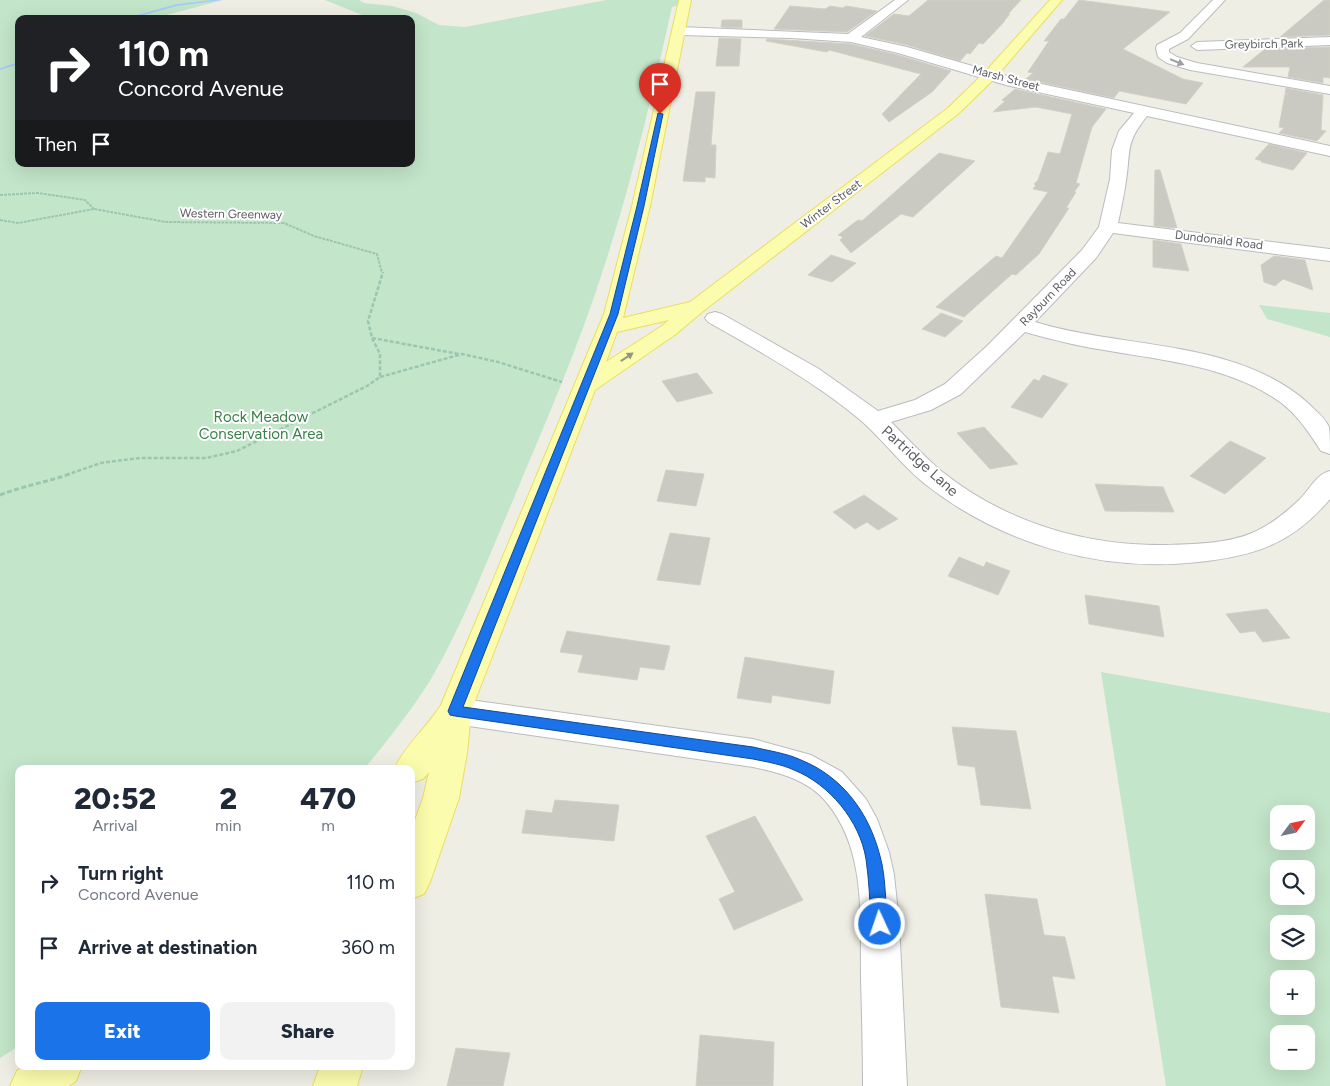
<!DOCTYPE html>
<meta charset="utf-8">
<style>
body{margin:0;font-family:Figtree,sans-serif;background:#f2f2f3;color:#1f2937;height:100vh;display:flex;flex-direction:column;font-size:19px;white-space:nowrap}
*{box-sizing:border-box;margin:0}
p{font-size:16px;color:#747a83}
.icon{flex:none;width:28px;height:28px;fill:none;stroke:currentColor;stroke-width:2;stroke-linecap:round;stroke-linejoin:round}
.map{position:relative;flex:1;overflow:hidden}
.drawer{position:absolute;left:15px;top:765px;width:400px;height:305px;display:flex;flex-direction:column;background:#fff;border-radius:10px;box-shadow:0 5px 20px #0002}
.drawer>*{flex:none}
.top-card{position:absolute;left:15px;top:15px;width:400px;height:152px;border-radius:10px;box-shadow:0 5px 20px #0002;background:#202124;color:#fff;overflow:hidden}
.needle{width:32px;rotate:57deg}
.tools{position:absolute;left:1270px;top:805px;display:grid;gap:10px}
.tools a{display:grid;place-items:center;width:45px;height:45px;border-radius:10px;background:#fff;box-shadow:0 5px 20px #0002;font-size:25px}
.pin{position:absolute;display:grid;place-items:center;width:42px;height:42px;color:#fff;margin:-51px -21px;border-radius:50% 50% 50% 0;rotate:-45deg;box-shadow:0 0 5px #0007}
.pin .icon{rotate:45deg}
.me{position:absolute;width:55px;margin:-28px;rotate:357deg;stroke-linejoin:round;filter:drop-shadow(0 0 4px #0008)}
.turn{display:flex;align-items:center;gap:18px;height:105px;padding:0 20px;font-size:22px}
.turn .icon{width:65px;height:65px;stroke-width:2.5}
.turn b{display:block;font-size:35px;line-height:42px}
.then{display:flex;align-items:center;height:48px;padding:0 20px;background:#0003;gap:10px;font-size:19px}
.eta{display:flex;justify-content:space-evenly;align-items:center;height:85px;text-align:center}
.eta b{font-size:30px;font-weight:800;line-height:35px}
.primary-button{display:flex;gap:10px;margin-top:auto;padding:10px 20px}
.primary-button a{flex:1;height:58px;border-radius:10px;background:#1a73e8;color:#fff;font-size:20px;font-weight:800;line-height:58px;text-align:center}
.primary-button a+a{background:#f2f2f3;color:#1f2937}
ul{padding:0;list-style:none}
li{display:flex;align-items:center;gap:15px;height:65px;padding:0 20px}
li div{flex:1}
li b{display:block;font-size:19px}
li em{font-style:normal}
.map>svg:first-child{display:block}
.green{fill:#c3e5c9;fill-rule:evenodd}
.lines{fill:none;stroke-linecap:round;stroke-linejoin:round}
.stream{fill:#a8c9fc;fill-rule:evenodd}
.building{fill:#cac9c2;stroke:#d3d1c4}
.minor-casing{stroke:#babcc1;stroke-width:2}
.major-casing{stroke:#ecde61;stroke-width:2}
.path-far2{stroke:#9dc6b0;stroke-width:2;stroke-dasharray:3 1;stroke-linecap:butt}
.path-far1{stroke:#9dc6b0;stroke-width:2.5;stroke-dasharray:4 2;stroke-linecap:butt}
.path{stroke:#9dc6b0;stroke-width:3;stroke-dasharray:5 2.5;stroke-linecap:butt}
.minor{fill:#fff;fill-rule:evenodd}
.major{fill:#fbfcad;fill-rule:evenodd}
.oneway{fill:#9e9fa3}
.oneway2{fill:#94967e}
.route{fill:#1a73e8;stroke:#114b97}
.labels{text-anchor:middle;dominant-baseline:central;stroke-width:4;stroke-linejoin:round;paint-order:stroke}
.far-street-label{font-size:12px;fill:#5d5f65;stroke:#fff}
.park-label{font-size:15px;fill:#388248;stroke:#fff}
.street-label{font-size:15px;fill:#5d5f65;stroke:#fff}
</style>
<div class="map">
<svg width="1330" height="1086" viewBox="0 0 1330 1086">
<rect width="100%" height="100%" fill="#efeee5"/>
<path class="green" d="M0 0H223L152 19H19V164H411V19H372L325 0H359L364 3 392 6 416 13 439 25 465 27 606 0H689L688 3 672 7C653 93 632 180 605 264 579 346 544 426 511 505 486 563 463 624 431 679 411 711 388 740 364 769H19V1046L0 1058Z
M1259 305 1330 313V337L1267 319Z
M1101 672 1330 713V1086H1166ZM1279 814H1306V841H1279ZM1279 869H1306V896H1279ZM1279 924H1306V951H1279ZM1279 979H1306V1006H1279ZM1279 1034H1306V1061H1279Z"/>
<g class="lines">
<path class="stream" d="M212 0H222L177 6 129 19H123L177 4Z
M19 62V64L0 70V68Z"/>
</g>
<path class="building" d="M928 0H1021L1008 14H1010L1004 21H1005L983 44 979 43 970 54 967 53 960 61 907 45 865 36 894 14 909 16Z
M1079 0 1170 12 1123 49 1183 79 1203 83 1186 104 1119 91 1114 98 1026 79 1033 73 1028 72 1049 41H1044L1061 19H1064Z
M1324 0H1330V35L1280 37Z
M790 6 825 9 830 6 843 8 846 6 877 11 847 32 774 29Z
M722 20H742V28L721 27Z
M719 38 741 39 739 66H716Z
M767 39 851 44 898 55 951 71 932 92 889 122 882 114 921 74 829 50 827 52 766 41Z
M1330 47V78L1323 77V83L1288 77 1290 67H1243L1265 49Z
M1286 88 1323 95 1321 130 1326 131 1317 141 1279 133 1284 128 1279 127 1285 94 1288 95 1285 93Z
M1015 89 1106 109 1092 127 1076 183 1080 184 1074 192H1076L1066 208H1069L1039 254 1016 275 1012 274 964 317 936 307 996 256 1002 258 1048 192 1033 189 1036 185 1034 184 1038 180 1048 152 1060 154 1072 114 1036 107 993 112 1005 101 1002 100Z
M696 92H715L711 145H716L715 178 705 177V182L683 181Z
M1269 144 1307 153 1293 170 1261 162 1262 161 1255 159Z
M939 153 975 161 913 217 901 214 851 253 840 240 843 237 838 235 858 220 862 221Z
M1155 170H1160L1177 228 1154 226Z
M1153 240 1181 244 1189 271 1153 267Z
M831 255 856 263 832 282 808 275Z
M1274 256 1305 260 1313 290 1283 279 1275 286 1264 282 1261 265Z
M941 313 963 321 945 337 922 329Z
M697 373 713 393 677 402 662 381Z
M1043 375 1068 384 1042 418 1011 407 1034 379 1039 381Z
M984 427 1018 464 990 469 957 433Z
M1230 441 1266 458 1225 494 1190 476Z
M666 470 704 474 696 506 657 501Z
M1095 484 1163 487 1174 512 1105 511Z
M864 495 898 519 878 530 867 522 855 529 833 512Z
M670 533 710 538 700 585 657 580Z
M959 557 984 567 986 562 1010 571 998 595 948 576Z
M1085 595 1159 606 1164 637 1089 624Z
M1267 609 1290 638 1263 642 1255 631 1240 633 1226 614Z
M567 631 670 646 664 670 640 667 637 680 578 672 583 655 560 652Z
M745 657 834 671 830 704 772 695 771 703 737 698Z
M952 727 1016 731 1031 809 981 805 975 767 958 765Z
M555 800 619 805 614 841 522 833 526 810 552 813Z
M755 816 803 900 734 930 719 899 735 892 706 836Z
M985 894 1037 899 1044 935 1065 937 1075 979 1052 976 1059 1013 1001 1007Z
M700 1035 774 1042 773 1086H696Z
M456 1048 510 1053 503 1086H447Z"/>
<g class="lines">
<defs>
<path id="minor" d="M895 0H908L861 37 907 47 1014 78 1330 146V156L1147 116C1125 144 1131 148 1126 181 1124 195 1121 209 1118 223L1330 249V261L1113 233 1096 258 1035 322C1123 349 1238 339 1309 404 1316 411 1325 418 1329 427 1330 434 1330 446 1330 454L1321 451C1309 433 1298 415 1280 402 1231 367 1168 361 1110 351 1082 347 1053 340 1025 332L961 394 931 410 891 422C907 438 923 455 940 470 1004 522 1084 546 1166 545 1193 544 1226 544 1252 533 1269 526 1284 514 1298 501 1309 491 1316 474 1330 471V499C1292 544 1255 556 1198 562 1101 573 1001 544 925 484 900 464 882 438 858 418 812 380 759 351 708 322L705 318 708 314 715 312 722 314 819 369 878 411 915 400 945 384 987 346 1082 250 1099 227 1110 179 1112 150 1119 131 1134 113 1006 85 898 53 851 42 791 38 679 35 673 31 679 27 848 34Z
M1213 0H1225L1188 39 1169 49V52L1177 57 1197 63 1330 86V94L1190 70 1167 63 1158 57 1156 48 1157 45 1180 33Z
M1330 37V45L1197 50 1191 46 1197 42Z
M455 698 753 739 811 755 842 772 866 799 877 819 889 852 894 875 899 922 907 1086H863C863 1050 862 1015 861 979 860 920 867 851 827 803 809 780 780 773 753 767L455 724 444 720 439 711 444 702Z"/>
<path id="major" d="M679 0H691L650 206 623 318 690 302 948 108 985 72 1050 0H1062L995 78 958 114 702 312 676 334 595 390 471 711 467 753 459 798 430 882 424 894 411 899V831L423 798 429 772 423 779 411 783V769H394C405 746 427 727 441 705L604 314 632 206ZM669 320 662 326 606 362 617 332Z
M23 1066H82L76 1081 69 1086H10L17 1071Z
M320 1066H363L357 1086H313Z"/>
</defs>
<use href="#minor" class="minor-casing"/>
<use href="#major" class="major-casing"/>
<path class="path-far2" d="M0 195 38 193 85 200 94 209
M0 220 18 223 94 209 166 222 284 223 314 236 377 254 382 273"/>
<path class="path-far1" d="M372 338 459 354
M380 377 462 354 498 362 562 382
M66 475 101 463 140 458H206L237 451 367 386 380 377V354L372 338 368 321 383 272"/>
<path class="path" d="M0 495C23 486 47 482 70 474"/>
<use href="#minor" class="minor"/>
<use href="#major" class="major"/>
</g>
<defs><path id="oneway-solid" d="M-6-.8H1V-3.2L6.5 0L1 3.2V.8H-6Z" transform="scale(1.25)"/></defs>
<use class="oneway" href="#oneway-solid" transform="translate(1177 62) rotate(22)"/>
<use class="oneway2" href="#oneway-solid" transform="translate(627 357) rotate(-34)"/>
<path class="route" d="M658 113 663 114 644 206 618 314 463 707 753 747C769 751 786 753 801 760 843 777 869 813 880 856 886 877 885 902 888 924L885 929 880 932 874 929 871 924C870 902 869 880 866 859 860 821 829 784 794 770 781 764 767 762 753 759L455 716 450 715 448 711 610 314 637 206Z"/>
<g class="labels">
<g class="far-street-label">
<text transform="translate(1264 44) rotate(-1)">Greybirch Park</text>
<text transform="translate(1006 78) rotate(15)">Marsh Street</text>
<text transform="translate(831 204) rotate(-37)">Winter Street</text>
<text transform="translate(231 214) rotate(1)">Western Greenway</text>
<text transform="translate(1219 240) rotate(7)">Dundonald Road</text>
<text transform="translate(1048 297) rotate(-46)">Rayburn Road</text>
</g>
<g class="park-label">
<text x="261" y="417">Rock Meadow<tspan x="261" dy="17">Conservation Area</tspan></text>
</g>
<g class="street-label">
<text transform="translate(920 461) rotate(42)">Partridge Lane</text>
</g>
</g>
</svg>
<div class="tools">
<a><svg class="needle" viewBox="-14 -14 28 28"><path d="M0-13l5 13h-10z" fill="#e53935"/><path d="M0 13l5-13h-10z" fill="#747a83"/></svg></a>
<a><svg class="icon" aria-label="search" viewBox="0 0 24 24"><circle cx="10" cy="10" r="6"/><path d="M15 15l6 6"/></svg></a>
<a><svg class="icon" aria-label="layers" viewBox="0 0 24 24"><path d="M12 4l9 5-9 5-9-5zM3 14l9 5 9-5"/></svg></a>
<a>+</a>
<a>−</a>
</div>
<div class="pin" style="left:660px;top:114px;background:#d93025"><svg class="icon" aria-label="arrive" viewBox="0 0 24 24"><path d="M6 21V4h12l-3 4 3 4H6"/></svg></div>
<svg class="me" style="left:880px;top:924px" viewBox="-20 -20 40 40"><circle r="17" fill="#1a73e8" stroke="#fff" stroke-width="3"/><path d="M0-11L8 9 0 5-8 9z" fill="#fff"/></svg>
<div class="top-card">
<div class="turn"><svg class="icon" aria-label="right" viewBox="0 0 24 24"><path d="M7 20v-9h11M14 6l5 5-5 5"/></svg><div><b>110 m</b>Concord Avenue</div></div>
<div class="then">Then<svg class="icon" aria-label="arrive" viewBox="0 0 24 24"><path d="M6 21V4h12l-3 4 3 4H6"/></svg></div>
</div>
<section class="drawer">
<div class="eta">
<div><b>20:52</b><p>Arrival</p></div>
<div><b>2</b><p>min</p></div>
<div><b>470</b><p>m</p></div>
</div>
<ul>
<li><svg class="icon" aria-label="right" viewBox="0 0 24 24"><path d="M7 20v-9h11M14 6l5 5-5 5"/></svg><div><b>Turn right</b><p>Concord Avenue</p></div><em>110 m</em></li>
<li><svg class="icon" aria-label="arrive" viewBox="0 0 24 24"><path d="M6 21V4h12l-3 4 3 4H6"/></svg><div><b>Arrive at destination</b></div><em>360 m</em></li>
</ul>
<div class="primary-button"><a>Exit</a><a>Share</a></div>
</section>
</div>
